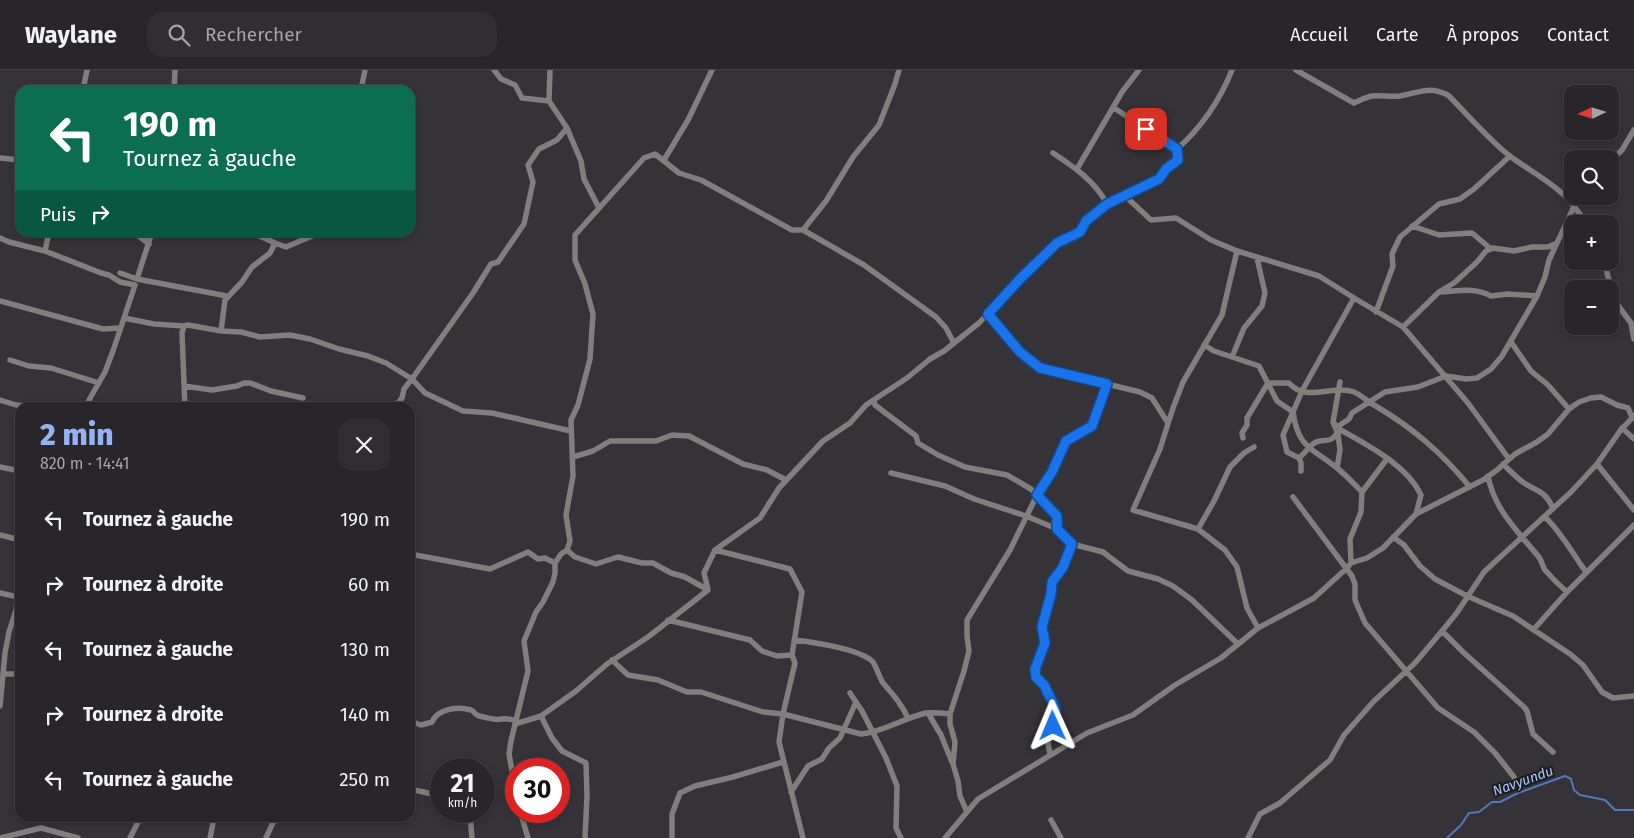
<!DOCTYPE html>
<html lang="fr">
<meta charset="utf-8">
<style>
body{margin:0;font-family:"Fira Sans",sans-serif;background:#302e32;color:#f1f3f6;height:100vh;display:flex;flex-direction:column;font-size:19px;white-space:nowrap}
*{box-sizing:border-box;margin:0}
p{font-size:16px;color:#a5a5a8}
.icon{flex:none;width:28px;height:28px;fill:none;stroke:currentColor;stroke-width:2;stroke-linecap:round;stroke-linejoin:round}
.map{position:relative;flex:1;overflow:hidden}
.side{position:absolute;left:15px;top:332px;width:400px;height:420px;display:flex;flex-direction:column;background:#28262a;border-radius:15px;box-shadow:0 2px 8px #0003,0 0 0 1px #444347}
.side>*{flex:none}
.hud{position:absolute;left:15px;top:15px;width:400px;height:152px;border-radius:15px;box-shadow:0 2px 8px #0003,0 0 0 1px #444347;background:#0b6e4f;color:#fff;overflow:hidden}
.needle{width:32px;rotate:266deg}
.buttons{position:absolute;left:1564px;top:15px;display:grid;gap:10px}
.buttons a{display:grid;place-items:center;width:55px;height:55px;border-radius:10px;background:#28262a;box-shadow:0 2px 8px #0003,0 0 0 1px #444347;font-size:25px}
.speed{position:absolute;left:430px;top:688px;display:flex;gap:10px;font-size:25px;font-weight:700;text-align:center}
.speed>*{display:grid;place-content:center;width:65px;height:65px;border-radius:50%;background:#28262a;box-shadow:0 2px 8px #0003,0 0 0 1px #444347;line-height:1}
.speed small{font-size:12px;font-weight:400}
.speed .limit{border:8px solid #d22;background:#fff;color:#111}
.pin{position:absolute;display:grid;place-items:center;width:42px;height:42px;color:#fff;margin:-21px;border-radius:10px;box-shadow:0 2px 8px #0006}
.me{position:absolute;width:55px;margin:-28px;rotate:359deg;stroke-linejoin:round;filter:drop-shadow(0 0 4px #0008)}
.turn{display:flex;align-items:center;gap:18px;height:105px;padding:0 25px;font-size:22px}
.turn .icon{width:65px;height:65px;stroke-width:2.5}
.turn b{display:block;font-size:35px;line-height:42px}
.then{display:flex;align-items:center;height:48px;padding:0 25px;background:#0003;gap:10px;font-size:19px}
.round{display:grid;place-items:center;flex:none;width:52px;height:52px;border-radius:15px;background:#302e32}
.headline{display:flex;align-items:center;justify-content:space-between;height:85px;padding:0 25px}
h1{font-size:30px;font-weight:800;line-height:38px;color:#95b2f1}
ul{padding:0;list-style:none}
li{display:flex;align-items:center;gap:15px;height:65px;padding:0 25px}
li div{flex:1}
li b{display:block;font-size:19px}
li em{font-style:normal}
header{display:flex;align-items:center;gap:30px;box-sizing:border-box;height:70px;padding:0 25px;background:#28262a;border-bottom:1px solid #444347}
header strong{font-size:24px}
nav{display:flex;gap:28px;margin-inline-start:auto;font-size:18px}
.search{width:350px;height:45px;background:#302e32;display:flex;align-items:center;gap:12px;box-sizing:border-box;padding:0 18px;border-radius:15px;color:#a5a5a8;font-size:19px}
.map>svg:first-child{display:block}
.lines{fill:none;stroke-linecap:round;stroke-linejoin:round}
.stream{stroke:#5578bc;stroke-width:2}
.minor{stroke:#817e7e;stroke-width:5.5}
.route-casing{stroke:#114b97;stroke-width:12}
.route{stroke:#1a73e8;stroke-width:9}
.labels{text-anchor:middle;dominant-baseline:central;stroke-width:4;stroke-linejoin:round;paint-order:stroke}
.water-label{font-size:14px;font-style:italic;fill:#a8c5fd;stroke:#1c1c1e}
</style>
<header>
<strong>Waylane</strong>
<div class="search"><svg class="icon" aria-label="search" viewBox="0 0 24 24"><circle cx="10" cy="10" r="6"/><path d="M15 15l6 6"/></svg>Rechercher</div>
<nav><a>Accueil</a><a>Carte</a><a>À propos</a><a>Contact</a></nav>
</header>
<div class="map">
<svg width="1634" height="768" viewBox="0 0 1634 768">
<rect width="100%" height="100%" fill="#353338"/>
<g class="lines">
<path class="stream" d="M1447 768 1461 755 1469 743 1479 742 1492 732H1500L1518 723 1565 706 1571 709 1574 720 1580 725 1605 730 1615 740H1634"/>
<path class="minor" d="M494 0 501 9 515 15 522 28 549 31
M550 0 549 31 567 58 581 91 584 109 599 138
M1296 0 1354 33C1359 31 1366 27 1372 26 1381 25 1390 27 1400 26 1419 23 1428 15 1448 25 1469 46 1488 69 1511 87 1529 100 1548 110 1564 125 1574 134 1578 144 1589 154
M83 20 87 0
M174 20 175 0
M361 20 365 0
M1114 38 1177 79
M1053 83C1074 97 1095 111 1107 134
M0 88 20 90
M664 90 688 50 712 0
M1610 92 1622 80 1634 60
M1077 99 1122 22 1139 0
M1124 125 1151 150 1176 148 1211 170 1237 181 1319 206 1354 228
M1412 156 1439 165 1472 163 1491 179
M803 160 826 131 853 87 879 55 895 14 899 0
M134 162 149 174
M251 162 275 173
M0 168 9 172 45 181 101 203 109 205 120 212 135 215 113 281 105 302 89 330 88 338
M45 181 49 162
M1237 181 1222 245 1183 312 1173 338 1160 379 1133 440 1198 459 1225 480 1237 497 1247 538 1258 558
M1604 191 1614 230 1631 253 1634 269
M120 203 137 209 152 162
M137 209 227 226
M1441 222C1458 221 1476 217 1491 226L1508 224 1537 226
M0 231 103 259 120 258
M1376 242 1393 196 1392 184 1400 167 1439 134 1460 129 1474 119 1510 86
M988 244 1020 282 1040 298 1140 322 1152 328 1168 353
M124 248 154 254 184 256
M1403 257 1468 333 1509 389
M221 261 241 262 260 267 290 265 310 269 339 279 368 286 386 293 412 309 425 323 463 341 492 343 571 361
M1511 272 1531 301 1548 315 1569 339
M1204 275 1214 281 1259 296 1277 331 1293 342C1298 378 1312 378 1337 398 1346 405 1354 414 1362 422L1361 442 1350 469 1351 493
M1232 287 1244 258 1262 236 1265 223 1257 188
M10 290 29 296 51 298 99 313
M184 316 212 320 237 316 244 313H250L271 321 303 328
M0 330 16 335 50 338
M874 331 875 335 916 366 918 373 938 385 965 397 1007 405 1031 419 1057 446V459
M185 338 182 263 184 256 188 255 221 261 225 230 242 212 252 197 270 183 275 173 286 177 312 166 314 162
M394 338 402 328 404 319 412 309 473 223 491 194 498 192 524 154 533 112 528 95 539 79 557 70 567 58
M1333 352 1339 359C1367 375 1407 395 1421 425L1416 444
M1622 358 1634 369
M1243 368 1242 363 1247 355V348L1268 313H1289C1306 333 1333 314 1354 322 1361 325 1367 331 1374 335 1413 358 1441 382 1470 417
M573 387 593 381 610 371H656L672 365 689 366 743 394 767 400 786 410
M1299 388 1287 382 1283 365 1302 321 1354 228 1403 257 1439 222 1454 213 1477 192 1486 181 1493 178 1514 181 1532 177H1548L1557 173
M1503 394C1510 401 1517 408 1524 413 1538 422 1546 421 1553 439
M1597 394 1634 440
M0 397 20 401
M1337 398 1340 380 1338 364 1333 352 1340 312
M1301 401V393L1299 388C1304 384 1308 378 1313 374 1323 366 1334 378 1340 355L1349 349 1352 343 1385 322 1418 317 1446 306 1466 309 1477 308 1491 299 1502 286 1537 226 1545 207 1549 190 1579 126
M891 403 945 416 974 429 1026 446 1057 459 1072 474 1103 482 1128 501 1158 509 1173 516 1192 530 1238 574
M1488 406C1494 439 1518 462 1538 486 1542 490 1542 496 1545 500 1551 507 1560 516 1567 522
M1362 422 1387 389
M1293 427 1352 506 1355 514V530L1365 553 1438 638 1474 662 1495 683 1514 707
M1545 447C1562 463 1572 483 1586 502
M1198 459 1214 431 1230 397 1244 383 1254 377
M0 465 20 470
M1393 467 1404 475 1420 496 1435 509 1467 526 1513 546 1570 584 1583 595 1602 622 1613 628 1634 626
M567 480 575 487 596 494 618 487 642 493H653L671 503 685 507 708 520
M715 480 790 499 802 522 792 585 795 593 783 644 779 672 803 768
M410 484 490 499 528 482 538 489 545 488 555 493
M0 523 18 527
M668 550 750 570 762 581 777 586 792 585
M1534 559 1567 522 1634 455
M1442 561 1463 582 1524 637 1527 641 1533 664 1553 682
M794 570C812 572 861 579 873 592 877 598 879 607 883 613 894 626 901 633 908 648
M612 590 628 605 658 610 687 622H701L763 642 783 644 861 664C884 662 903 648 926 643 933 642 942 643 950 644
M4 604H20
M850 623 862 641 886 688 897 716 896 758 901 768
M0 636 5 583 9 562 16 540 20 512
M928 643 941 665 952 692
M541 646 552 668 562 681 586 693 587 726 585 768
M410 651 421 655 432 652C437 639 458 636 471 640 476 642 473 643 477 645 481 647 488 648 493 649 502 651 505 646 516 651
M515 654 541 646 576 621 607 594 648 567 708 520 704 503 715 480 760 448 779 418 823 371 850 353 866 335 907 308 930 289 944 281 979 253 1020 209 1057 173 1079 162 1086 151 1107 134 1159 109 1166 99 1178 90 1177 79C1202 57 1220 30 1232 0
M1050 684 1048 673 1056 639 1044 615 1036 607 1035 599 1045 573 1042 557 1051 524 1052 512 1063 497 1072 474
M410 719 441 726
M791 722 808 696 822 689 829 678 840 668 856 632
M516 723 509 684 511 671 528 601 524 571 536 542 543 532 553 512 555 503V493L561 484 567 480 570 471 566 445 573 406 571 350 578 335 590 289 593 244 585 214 575 190V165L644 88 655 84 679 103 701 110 792 160H803L864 195 936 247 946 258 954 273
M468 741 470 745 472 768
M520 741 528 768
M967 742 960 726 958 711 953 694 955 672 950 654V644L964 601 969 581 967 566V550L1010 480 1037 425 1053 402 1066 371 1092 356 1107 314
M1051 750 1061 768
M0 768 41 758 78 768
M130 768 140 748
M210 768 214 748
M266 768 275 748
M672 768V744L680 723 695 716 733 707 783 692
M945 768 978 729 1087 663 1133 645 1175 615 1221 588 1258 558 1314 528 1347 498 1351 493 1367 488 1383 478 1416 444 1483 410 1497 400 1515 384 1537 372 1548 364 1569 339 1579 332 1591 328 1601 327 1617 335 1628 338 1632 347
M1248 768 1260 744 1280 733 1330 690 1344 665 1374 631 1415 593 1442 561 1456 544 1484 502 1571 422 1597 394 1620 361 1634 346"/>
</g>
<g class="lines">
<defs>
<path id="route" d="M1053 656 1056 639 1044 615 1036 607 1035 599 1045 573 1042 557 1051 524 1052 512 1063 497 1072 474 1057 459V446L1037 425 1052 402 1066 371 1092 356 1107 314 1040 298 1020 282 988 244 1020 209 1057 173 1080 162 1086 151 1107 134 1159 109 1166 99 1178 90 1177 79 1146 59"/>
</defs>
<use href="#route" class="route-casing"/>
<use href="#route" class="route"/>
</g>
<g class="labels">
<g class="water-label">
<text transform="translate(1523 711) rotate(-20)">Navyundu</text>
</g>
</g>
</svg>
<div class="buttons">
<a><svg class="needle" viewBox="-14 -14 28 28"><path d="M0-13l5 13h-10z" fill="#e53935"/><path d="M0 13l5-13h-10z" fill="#a5a5a8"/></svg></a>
<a><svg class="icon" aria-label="search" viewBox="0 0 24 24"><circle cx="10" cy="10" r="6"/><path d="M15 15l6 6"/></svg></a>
<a>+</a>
<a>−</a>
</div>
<div class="speed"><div>21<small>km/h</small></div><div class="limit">30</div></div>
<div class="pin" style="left:1146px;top:59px;background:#d93025"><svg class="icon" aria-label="arrive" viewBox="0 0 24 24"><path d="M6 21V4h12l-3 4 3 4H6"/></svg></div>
<svg class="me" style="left:1053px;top:656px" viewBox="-20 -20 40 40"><path d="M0-17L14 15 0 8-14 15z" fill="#1a73e8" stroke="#fff" stroke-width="4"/></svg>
<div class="hud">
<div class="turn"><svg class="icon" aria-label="left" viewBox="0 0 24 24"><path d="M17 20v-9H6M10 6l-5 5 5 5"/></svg><div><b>190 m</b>Tournez à gauche</div></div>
<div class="then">Puis<svg class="icon" aria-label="right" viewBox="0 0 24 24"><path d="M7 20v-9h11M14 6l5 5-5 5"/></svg></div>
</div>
<section class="side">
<div class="headline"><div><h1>2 min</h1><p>820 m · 14:41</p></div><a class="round"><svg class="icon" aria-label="close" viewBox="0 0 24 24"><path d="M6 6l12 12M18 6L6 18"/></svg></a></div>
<ul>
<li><svg class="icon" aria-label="left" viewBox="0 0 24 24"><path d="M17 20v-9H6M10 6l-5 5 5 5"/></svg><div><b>Tournez à gauche</b></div><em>190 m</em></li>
<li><svg class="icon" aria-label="right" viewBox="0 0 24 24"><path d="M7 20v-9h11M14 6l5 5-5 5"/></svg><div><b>Tournez à droite</b></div><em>60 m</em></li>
<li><svg class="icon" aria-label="left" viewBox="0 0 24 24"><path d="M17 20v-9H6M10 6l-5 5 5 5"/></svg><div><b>Tournez à gauche</b></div><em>130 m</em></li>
<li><svg class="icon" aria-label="right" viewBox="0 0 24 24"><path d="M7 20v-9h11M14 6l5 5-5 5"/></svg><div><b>Tournez à droite</b></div><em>140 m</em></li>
<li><svg class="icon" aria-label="left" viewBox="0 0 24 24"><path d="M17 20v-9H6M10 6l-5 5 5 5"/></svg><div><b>Tournez à gauche</b></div><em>250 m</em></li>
</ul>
</section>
</div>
